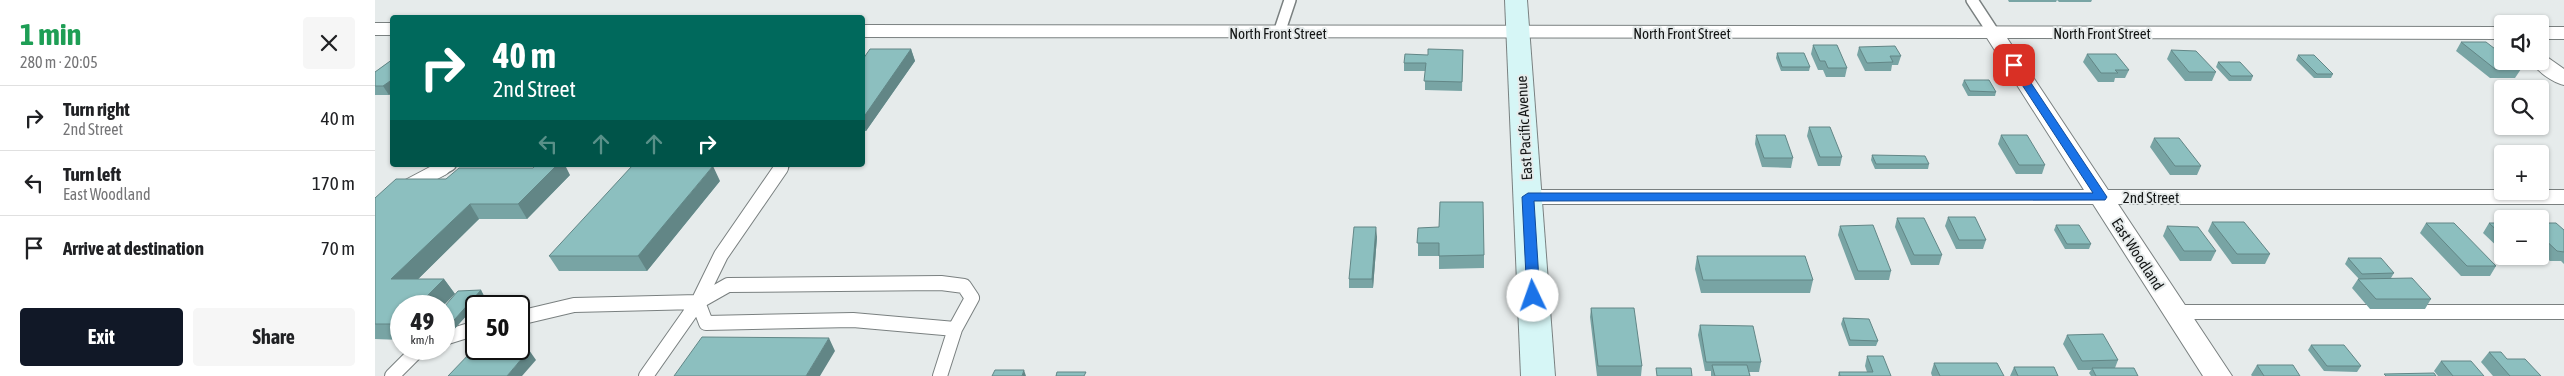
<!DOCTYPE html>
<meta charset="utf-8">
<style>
body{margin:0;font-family:"Asap Condensed",sans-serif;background:#f6f6f6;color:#202124;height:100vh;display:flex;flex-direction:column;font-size:19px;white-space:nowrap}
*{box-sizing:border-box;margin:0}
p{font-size:16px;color:#757577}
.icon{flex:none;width:28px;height:28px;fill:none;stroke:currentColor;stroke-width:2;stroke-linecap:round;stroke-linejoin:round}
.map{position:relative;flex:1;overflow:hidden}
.panel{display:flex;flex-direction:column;background:#fff;width:375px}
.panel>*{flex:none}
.guide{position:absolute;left:15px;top:15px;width:475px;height:152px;border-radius:5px;box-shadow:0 1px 4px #0004;background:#00695c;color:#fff;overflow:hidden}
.fabs{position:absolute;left:2119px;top:15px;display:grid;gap:10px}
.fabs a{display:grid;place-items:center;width:55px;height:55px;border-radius:5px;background:#fff;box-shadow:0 1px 4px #0004;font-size:25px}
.speed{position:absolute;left:15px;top:295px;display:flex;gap:10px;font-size:25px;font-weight:700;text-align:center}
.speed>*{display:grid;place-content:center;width:65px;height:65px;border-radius:50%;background:#fff;box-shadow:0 1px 4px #0004;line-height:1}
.speed small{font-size:12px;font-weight:400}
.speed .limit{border:2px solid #111;border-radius:8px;background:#fff;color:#111}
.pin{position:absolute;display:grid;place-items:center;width:42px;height:42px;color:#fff;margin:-21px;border-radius:10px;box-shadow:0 2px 8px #0006}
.me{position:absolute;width:55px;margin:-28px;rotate:357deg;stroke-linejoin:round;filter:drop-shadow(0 0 4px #0008)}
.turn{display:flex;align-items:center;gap:18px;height:105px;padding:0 20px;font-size:22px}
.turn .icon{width:65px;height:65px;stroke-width:2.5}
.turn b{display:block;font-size:35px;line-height:42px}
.lanes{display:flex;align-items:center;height:48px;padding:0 20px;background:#0003;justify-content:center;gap:25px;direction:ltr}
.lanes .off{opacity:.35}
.round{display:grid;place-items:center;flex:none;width:52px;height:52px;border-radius:5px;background:#f6f6f6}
.headline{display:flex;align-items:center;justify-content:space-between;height:85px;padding:0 20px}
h1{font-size:30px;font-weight:700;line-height:38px;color:#1e9e55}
.action{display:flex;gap:10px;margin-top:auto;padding:10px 20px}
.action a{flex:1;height:58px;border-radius:5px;background:#111827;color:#fff;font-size:20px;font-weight:700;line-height:58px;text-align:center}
.action a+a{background:#f6f6f6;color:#202124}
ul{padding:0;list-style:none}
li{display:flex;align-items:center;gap:15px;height:65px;padding:0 20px;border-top:1px solid #e0e0e0}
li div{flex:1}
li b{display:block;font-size:19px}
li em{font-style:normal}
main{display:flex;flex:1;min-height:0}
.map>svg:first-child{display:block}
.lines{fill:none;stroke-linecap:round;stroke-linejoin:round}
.lane-far1-casing{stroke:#7a8080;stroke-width:14}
.lane-casing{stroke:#7a8080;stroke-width:16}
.street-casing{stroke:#7a8080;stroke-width:2}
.secondary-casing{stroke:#7a8080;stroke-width:2}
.lane-far1{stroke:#fff;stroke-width:11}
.lane{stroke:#fff;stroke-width:14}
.street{fill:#fff;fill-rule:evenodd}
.secondary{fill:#d6f6f6;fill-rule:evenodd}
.wall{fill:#78a4a4}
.shaded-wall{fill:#628686}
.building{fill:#8cbfbf;stroke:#628686}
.route{fill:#1a73e8;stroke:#114b97}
.labels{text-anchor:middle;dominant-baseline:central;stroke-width:4;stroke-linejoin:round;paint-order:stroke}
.street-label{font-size:15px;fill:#141616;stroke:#e6ebeb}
</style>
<main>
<section class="panel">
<div class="headline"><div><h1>1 min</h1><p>280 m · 20:05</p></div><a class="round"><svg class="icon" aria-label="close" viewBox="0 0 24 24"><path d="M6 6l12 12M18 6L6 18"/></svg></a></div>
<ul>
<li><svg class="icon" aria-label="right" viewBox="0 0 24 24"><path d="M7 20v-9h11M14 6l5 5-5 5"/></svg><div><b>Turn right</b><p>2nd Street</p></div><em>40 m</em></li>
<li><svg class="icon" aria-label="left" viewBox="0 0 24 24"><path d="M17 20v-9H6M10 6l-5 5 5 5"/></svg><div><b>Turn left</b><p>East Woodland</p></div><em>170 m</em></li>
<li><svg class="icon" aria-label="arrive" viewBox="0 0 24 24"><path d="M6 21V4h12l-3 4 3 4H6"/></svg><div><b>Arrive at destination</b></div><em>70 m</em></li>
</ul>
<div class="action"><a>Exit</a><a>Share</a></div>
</section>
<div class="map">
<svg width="2189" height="376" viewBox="0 0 2189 376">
<rect width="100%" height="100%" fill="#e6ebeb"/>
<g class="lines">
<defs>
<path id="lane-far1" d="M1597 0 1618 32
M904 33 915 0
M66 170 75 165
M405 170 408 165"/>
<path id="lane" d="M32 187 68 168
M323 302 331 323 478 320 580 329
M1801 312H2189
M144 318 199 305 323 302 353 285 566 283 589 286 597 298 580 329 565 376
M69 338 101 328
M17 376 44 349
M271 376 323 302 346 255 406 168"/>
<path id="street" d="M0 23H18V35H0Z
M488 25 2128 27V39L1632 38 1733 190H2189V204H1743L1857 376H1828L1718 204H1153L1145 202 1141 197 1145 192 1153 190H1709L1612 38 488 37Z
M2165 27H2189V39H2165Z
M2165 55 2172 57 2189 69V85C2177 82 2162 71 2155 61H2165Z"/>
<path id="secondary" d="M1130 0H1152L1180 376H1146Z"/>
</defs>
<use href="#lane-far1" class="lane-far1-casing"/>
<use href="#lane" class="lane-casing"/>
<use href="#street" class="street-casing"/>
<use href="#secondary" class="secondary-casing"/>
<use href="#lane-far1" class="lane-far1"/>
<use href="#lane" class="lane"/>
<use href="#street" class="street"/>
<use href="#secondary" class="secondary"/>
</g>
<path class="wall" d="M1633 0H1717L1716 2H1684L1682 0 1681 2H1634Z
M2086 42 2146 69 2140 78H2115L2081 51Z
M1438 45 1472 68 1470 77H1451L1448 70H1443L1436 54Z
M1484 47 1526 56 1523 65H1517L1516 71H1490L1482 55Z
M536 49 540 61 491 131H488V59Z
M1088 50 1087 91 1050 90V71H1029V63L1053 55Z
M1796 50 1841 72 1837 81H1810L1792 59Z
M1402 53 1435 67 1434 71H1406L1401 58Z
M1712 54 1754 70 1750 78H1740L1739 82H1723L1708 62Z
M1923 55 1958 74 1956 78H1939L1921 60Z
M18 59V92L14 95H0V72Z
M1843 62 1878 76 1876 81H1854L1841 67Z
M1589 80 1621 92 1620 96H1593L1587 85Z
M1434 127 1467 157 1465 166H1443L1432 136Z
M1381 135 1418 158 1416 168 1387 167 1380 144Z
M1626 135 1670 165 1667 174H1641L1623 144Z
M1779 138 1826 166 1822 175H1795L1775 147Z
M1497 155 1554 164 1553 169H1500L1496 160Z
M195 175 152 219H104L43 279H69L80 294 26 306V340L0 339V198L71 179Z
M345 181 272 271H184L174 256Z
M1573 217 1611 240 1608 249H1581L1570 226Z
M1522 218 1567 255 1564 265H1536L1520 227Z
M1837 222 1895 254 1890 264H1857L1833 231Z
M2051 223 2121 266 2115 276H2086L2045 233Z
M2114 223H2128V252L2108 233Z
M2165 223 2189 230V264L2186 261H2175L2166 253 2165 255Z
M1681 225 1716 244 1714 249H1690L1679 230Z
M1465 226 1516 271 1514 280H1480L1463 235Z
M1792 226 1841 251 1836 261H1805L1788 236Z
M1043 228 1109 255V268L1064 269V256H1043Z
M1002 237 998 288H974V279Z
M1322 256 1438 280 1435 293H1326L1320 269Z
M2132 256H2164L2163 258H2133Z
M1973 258 2019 273 2016 278 2056 299 2050 309H1995L1977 288 1983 279H1984L1970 264Z
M106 290 109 296 75 334H69V307Z
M1216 308 1267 366 1266 376H1222L1215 317Z
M1468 318 1503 341 1501 346H1474L1466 324Z
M1325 325 1386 362 1384 372H1374L1375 376H1336V371H1330L1323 335Z
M1692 335 1743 360 1740 368 1763 376H1716L1714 373 1716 370H1703L1688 344Z
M1936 345 1986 366 1982 372 1949 371 1933 350Z
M2114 352 2132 359 2166 376H2118L2106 362Z
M1492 356 1516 376H1463L1464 372H1492L1490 366Z
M2066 361 2109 376H2063L2059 371Z
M1559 363 1629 376H1557L1556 373Z
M1882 365 1925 376H1877L1876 375Z
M1639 367 1683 376H1635Z"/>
<path class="shaded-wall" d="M536 49 540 61 491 131 488 121V118Z
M18 79V92L14 95 8 86Z
M182 165H190L195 175 152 219 143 204Z
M338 166 345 181 272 271 263 256Z
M95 204 104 219 28 294 16 279Z
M1001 227 1002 237 998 288 997 279Z
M69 279 80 294 68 306H42Z
M106 290 109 296 75 334 71 329Z
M454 338 460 351 445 376H431Z
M154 350 161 360 147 376H132Z
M649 370 651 376H647Z"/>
<path class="building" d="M2086 42H2111L2128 55V61H2136L2146 69H2120Z
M1438 45H1462L1472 68H1453L1450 61H1445Z
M1520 46 1526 56H1515L1518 62 1492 63 1484 47Z
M495 49H536L488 118V59Z
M1053 49 1088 50 1087 82 1049 81 1051 63H1029L1030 54 1053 55Z
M1796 50 1821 51 1841 72H1814Z
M1402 53H1429L1435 67H1407Z
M1712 54H1741L1754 70H1740L1743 73H1726Z
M1923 55H1939L1958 74H1942Z
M18 59V79L8 86H0V72Z
M1843 62H1865L1878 76H1856Z
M1589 80H1614L1621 92 1595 91Z
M1434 127H1455L1467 157H1445Z
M1381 135H1410L1418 158H1389Z
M1626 135H1652L1670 165H1644Z
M1779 138H1804L1826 166H1800Z
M1497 155 1550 156 1554 164H1501Z
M161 165H182L143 204H95L16 279H69L42 306H26V322L24 324H0V198L21 179H71L84 168H158Z
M257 166H338L263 256H174Z
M1065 202H1108L1109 255 1064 256V243H1042L1043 228 1064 227Z
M1573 217H1600L1611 240H1584Z
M1522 218H1549L1567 255H1539Z
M1837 222H1869L1895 254H1862Z
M2051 223H2079L2121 266H2092Z
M2114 223H2128V236Z
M2165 223H2181L2189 230V252L2182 251 2165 235Z
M1498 225 1516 271H1483L1465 226Z
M1681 225H1704L1716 244H1692Z
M1792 226 1823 227 1841 251H1809Z
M979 227H1001L997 279H974Z
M2165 244 2170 248H2165Z
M1322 256H1430L1438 280H1328Z
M1973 258H2006L2019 273 1987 274Z
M2037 278 2056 299H2001L1983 279Z
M106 290 71 329H69V307L83 291Z
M1216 308H1259L1267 366H1223Z
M1468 318 1494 319 1503 341 1475 340Z
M1325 325 1378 326 1386 362H1331Z
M1728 334 1743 360 1707 361 1692 335Z
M327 337 454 338 431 376H299Z
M1936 345H1969L1986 366H1952Z
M98 350H154L132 376H73Z
M2114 352H2126L2132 359H2150L2166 376H2135Z
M1492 356H1508L1516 376H1465L1464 372H1498Z
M2066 361H2096L2109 376H2078Z
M1559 363H1622L1629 376H1565Z
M1337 365H1372L1375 376H1340Z
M1882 365H1918L1925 376H1889Z
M1639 367H1679L1683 376H1643Z
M1281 368H1316L1317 376H1282Z
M1717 368H1759L1763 376H1721Z
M620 370H649L647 376H617Z
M682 372H711L709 376H681Z
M2059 373 2061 376H2011L2009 374Z"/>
<path class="route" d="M1639 62 1644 65 1732 197 1730 200 1159 201 1165 296 1158 301 1152 296 1147 197 1153 193H1718L1634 65Z"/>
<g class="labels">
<g class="street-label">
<text x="903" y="33">North Front Street</text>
<text x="1307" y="33">North Front Street</text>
<text x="1727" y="33">North Front Street</text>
<text transform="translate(1149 128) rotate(-93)">East Pacific Avenue</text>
<text x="1776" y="197">2nd Street</text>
<text transform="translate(1763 254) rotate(57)">East Woodland</text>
</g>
</g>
</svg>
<div class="fabs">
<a><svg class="icon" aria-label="sound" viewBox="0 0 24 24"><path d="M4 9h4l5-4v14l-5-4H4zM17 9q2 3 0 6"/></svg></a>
<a><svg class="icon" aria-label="search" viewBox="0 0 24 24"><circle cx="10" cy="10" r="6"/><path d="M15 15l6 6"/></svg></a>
<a>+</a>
<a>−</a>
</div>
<div class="speed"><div>49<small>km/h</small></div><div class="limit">50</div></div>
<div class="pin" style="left:1639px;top:65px;background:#d93025"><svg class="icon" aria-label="arrive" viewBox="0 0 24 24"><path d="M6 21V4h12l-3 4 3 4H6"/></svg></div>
<svg class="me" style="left:1158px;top:296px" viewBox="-20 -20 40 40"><circle r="19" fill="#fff"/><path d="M0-13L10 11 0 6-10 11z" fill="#1a73e8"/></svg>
<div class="guide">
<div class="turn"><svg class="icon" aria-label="right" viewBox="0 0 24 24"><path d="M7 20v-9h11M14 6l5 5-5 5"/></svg><div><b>40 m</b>2nd Street</div></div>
<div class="lanes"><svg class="icon off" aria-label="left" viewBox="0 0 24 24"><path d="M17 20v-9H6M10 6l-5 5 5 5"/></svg><svg class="icon off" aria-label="ahead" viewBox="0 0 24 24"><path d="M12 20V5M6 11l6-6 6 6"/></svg><svg class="icon off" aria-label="ahead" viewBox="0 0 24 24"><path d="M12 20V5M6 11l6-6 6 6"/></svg><svg class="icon" aria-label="right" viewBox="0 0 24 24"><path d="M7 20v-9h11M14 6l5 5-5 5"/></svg></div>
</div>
</div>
</main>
